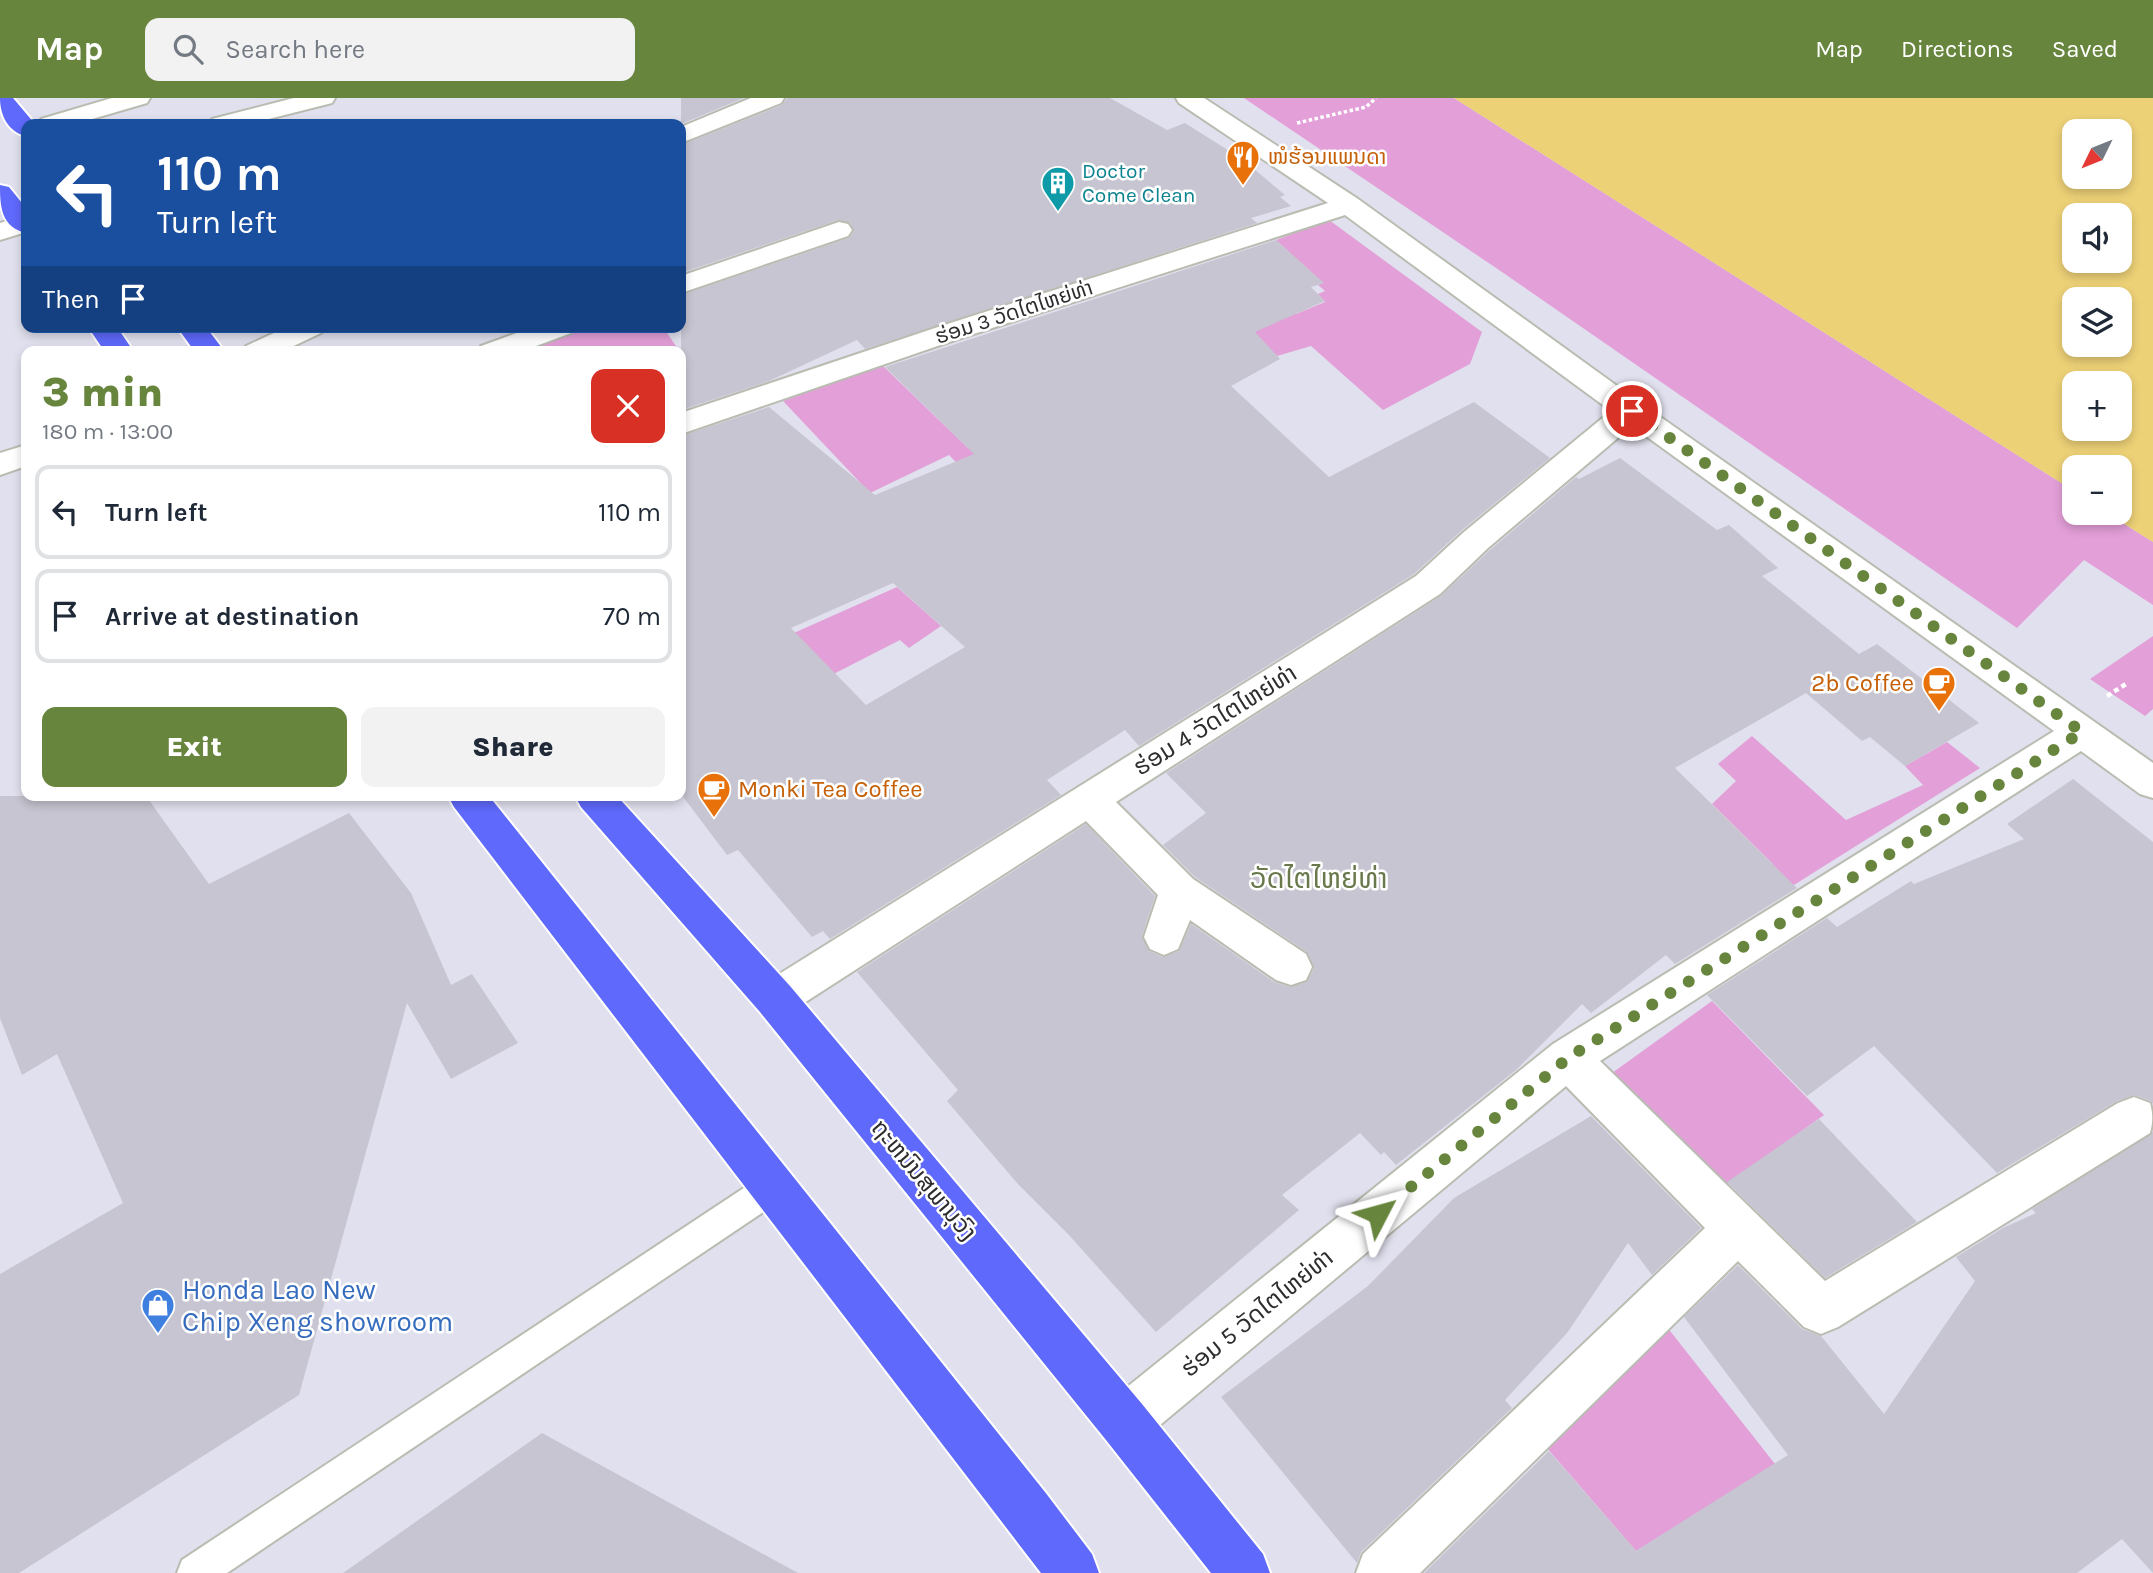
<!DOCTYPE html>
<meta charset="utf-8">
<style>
body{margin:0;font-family:Karla,"Noto Sans Lao",sans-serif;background:#f2f2f3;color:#1f2937;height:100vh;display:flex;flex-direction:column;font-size:26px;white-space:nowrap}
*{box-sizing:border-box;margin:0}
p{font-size:23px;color:#747a83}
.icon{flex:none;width:38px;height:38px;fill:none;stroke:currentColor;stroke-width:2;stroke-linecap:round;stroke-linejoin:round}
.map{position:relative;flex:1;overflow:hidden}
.panel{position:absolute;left:21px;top:248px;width:665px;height:455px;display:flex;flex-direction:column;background:#fff;border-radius:14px;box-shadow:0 4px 10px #0003}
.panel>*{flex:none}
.top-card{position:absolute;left:21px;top:21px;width:665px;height:214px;border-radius:14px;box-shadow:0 4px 10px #0003;background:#1a4fa0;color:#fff;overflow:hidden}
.needle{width:46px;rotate:227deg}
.controls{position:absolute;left:2062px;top:21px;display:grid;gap:14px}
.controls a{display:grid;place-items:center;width:70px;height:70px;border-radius:14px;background:#fff;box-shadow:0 4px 10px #0003;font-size:35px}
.pin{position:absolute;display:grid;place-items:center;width:60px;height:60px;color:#fff;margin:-30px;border:4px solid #fff;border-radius:50%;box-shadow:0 2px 7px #0007}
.me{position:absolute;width:77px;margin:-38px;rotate:51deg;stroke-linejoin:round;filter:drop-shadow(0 0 5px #0008)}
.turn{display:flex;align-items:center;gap:24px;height:147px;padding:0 21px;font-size:32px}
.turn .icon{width:91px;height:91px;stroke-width:2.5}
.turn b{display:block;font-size:49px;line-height:60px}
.then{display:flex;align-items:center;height:66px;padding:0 21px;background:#0003;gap:14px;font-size:26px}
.round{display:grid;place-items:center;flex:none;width:74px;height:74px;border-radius:14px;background:#f2f2f3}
.head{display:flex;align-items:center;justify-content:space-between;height:119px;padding:0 21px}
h1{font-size:42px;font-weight:800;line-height:52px;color:#67853d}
.cta{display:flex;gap:14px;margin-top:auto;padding:14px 21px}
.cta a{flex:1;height:80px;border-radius:14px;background:#67853d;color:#fff;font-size:28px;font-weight:800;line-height:80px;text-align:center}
.cta a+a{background:#f2f2f3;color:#1f2937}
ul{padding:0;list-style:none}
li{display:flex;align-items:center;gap:21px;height:94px;margin:0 14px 10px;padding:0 7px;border:4px solid #e0e1e3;border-radius:14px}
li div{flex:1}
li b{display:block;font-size:26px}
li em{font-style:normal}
header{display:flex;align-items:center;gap:42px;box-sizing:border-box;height:98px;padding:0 35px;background:#67853d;color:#fff}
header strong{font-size:33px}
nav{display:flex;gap:38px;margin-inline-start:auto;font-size:24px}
.search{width:490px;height:63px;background:#f2f2f3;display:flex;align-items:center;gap:18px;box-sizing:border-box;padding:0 24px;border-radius:14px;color:#747a83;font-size:26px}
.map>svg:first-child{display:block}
.green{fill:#e39fd8}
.water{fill:#edd177;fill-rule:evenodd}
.building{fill:#c6c5d1;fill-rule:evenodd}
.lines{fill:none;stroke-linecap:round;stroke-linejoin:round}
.lane-casing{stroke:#b9bdb1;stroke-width:4}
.street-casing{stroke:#b9bdb1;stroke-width:4}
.highway-casing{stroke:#fff;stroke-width:4}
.path-far1{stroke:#fff;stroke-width:3.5;stroke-dasharray:3.5 2.5;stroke-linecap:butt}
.path{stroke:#fff;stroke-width:4.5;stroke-dasharray:5 3.5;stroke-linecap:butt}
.lane{fill:#fff;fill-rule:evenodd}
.street{fill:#fff;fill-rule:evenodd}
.highway{fill:#5f69fb;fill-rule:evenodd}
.route{stroke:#67853d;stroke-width:12;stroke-dasharray:0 21.6}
.labels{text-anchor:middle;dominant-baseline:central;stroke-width:5;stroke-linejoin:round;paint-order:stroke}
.far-food-label{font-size:21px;fill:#c56008;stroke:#fff;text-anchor:start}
.far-culture-label{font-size:21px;fill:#0d838f;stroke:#fff;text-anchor:start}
.far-street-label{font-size:21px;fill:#2d2d2d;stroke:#fff}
.food-label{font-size:24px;fill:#c56008;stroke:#fff;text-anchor:end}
.street-label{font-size:24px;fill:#2d2d2d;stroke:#fff}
.quarter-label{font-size:28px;fill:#69794b;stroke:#fff}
.near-shop-label{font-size:28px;fill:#366cbe;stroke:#fff;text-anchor:start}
</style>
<header>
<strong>Map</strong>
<div class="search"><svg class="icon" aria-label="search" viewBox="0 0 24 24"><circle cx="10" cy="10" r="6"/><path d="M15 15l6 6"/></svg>Search here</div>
<nav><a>Map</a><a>Directions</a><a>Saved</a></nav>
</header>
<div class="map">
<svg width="2153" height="1475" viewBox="0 0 2153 1475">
<rect width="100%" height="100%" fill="#e1e0ee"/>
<path class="green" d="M1244 0H1454L2074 393V415H2107L2153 444V507L2084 462 2017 530 1502 174Z
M1329 122 1482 234 1470 266 1383 312 1311 248 1277 258 1231 211 1275 202 1296 216 1325 204 1318 196 1325 193 1318 187 1323 185 1276 142Z
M588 229H663L680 254H515Z
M882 267 968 350 1200 272 1003 412 949 357 870 395 783 303Z
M897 489 941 528 909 550 900 542 814 586 776 543Z
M2153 538V611L2145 618 2090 581Z
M1752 638 1846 722 1923 687 1905 668 1947 644 1980 670 1746 817 1773 766 1712 706 1736 683 1718 666Z
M1712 903 1824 1017 1719 1092 1608 978Z
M1663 1224 1775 1366 1636 1453 1540 1342Z"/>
<path class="water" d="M1454 0H2153V444L2107 415H2119V369H2074V393ZM2074 33H2119V79H2074ZM2074 117H2119V163H2074ZM2074 201H2119V247H2074ZM2074 285H2119V331H2074Z"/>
<path class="building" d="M681 0H744L681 26Z
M787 0H1110L1167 32 1185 25 1242 61 1285 97 1280 99 1291 108 1251 120 1257 125 865 251 857 242 769 283 681 312V197L849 140 854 133 850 125 838 122 681 175V47L782 7Z
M1276 142 1324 185 1311 189 1325 203 1255 234 1280 261 1231 288 1329 379 1474 304 1550 360 1462 432 1414 476 1139 648 1125 632 1047 682 1061 697 830 841 823 833 812 839 738 752 727 757 681 696V338L769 309 875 397 974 356 885 269ZM893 485 965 549 866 607 791 530Z
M1620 360 1717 432 1729 427 1778 470 1762 478 1859 556 1877 546 1979 625 1905 668 1870 639 1862 643 1806 595 1675 670 1797 790 1675 866 1666 857 1591 915 1582 906 1516 972 1396 1067 1384 1054 1381 1057 1360 1035 1282 1097 1299 1112 1156 1234 1068 1136 1017 1085 947 1003 958 992 857 874 1086 726 1155 798 1142 838 1149 853 1163 859 1179 853 1191 826 1274 884 1290 889 1307 884 1314 870 1307 854 1195 779 1163 747 1206 715 1166 675 1441 498 1490 452 1576 379 1579 381Z
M2073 681 2153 744V1006L2151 1003 2135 997 2117 1003 1997 1075 1874 948 1807 998 1707 897 1827 820 1837 829 1911 783 1914 786 2024 741 2007 726Z
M0 698H146L209 786 349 715 411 795 451 887 472 876 518 945 451 981 407 905 299 1297 19 1475H0V1176L123 1105 57 956 22 977 0 920Z
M1591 1018 1701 1130 1652 1177 1628 1145 1567 1235 1505 1302 1512 1310 1361 1454 1357 1465 1221 1299 1368 1188 1454 1100Z
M1819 1021 1917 1124 1825 1180 1727 1084Z
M2153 1034V1475L2122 1441 2077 1475H1424L1549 1353 1636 1453 1788 1357 1684 1219 1738 1167 1802 1231 1821 1238 1884 1316 1975 1183 1956 1159 2003 1130 2036 1115 2032 1111Z
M542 1335 798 1475H343Z"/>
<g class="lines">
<defs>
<path id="lane" d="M773 1074 784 1078 788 1089 784 1100 227 1475H177L182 1462 762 1078Z"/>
<path id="street" d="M112 0H150L147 5 75 26H38L41 21Z
M294 0H335L332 5 249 26H209L212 21Z
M751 0H784L781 5 681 45V29Z
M1176 0H1204L1358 101 1642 306 2153 665V700L2140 696 2081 653 1600 963 1825 1183 2118 1005 2134 999 2150 1005C2153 1016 2153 1024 2150 1035L1838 1229 1821 1236 1804 1229 1738 1163 1420 1475H1356L1363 1456 1705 1130 1566 988 1142 1342 1124 1349 1106 1342 1099 1324 1106 1306 1553 946 2054 633 1632 328 1488 450 1440 496 1116 704 1193 781 1306 856 1312 869 1306 882 1291 887 1276 882 1190 822 1178 851 1164 857 1150 851 1144 839 1158 797 1086 723 790 914 775 920 760 914 754 901 760 888 1416 478 1464 434 1611 313 1345 117 958 241 681 336V315L938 229 1328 105 1179 5Z
M26 117V134L0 142V125Z
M839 124 848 126 852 132 848 138 681 195V178Z
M287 229H325L321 235 281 254H242L246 248Z
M533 229H575L571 235 520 254H477L481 248Z
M26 347V368L0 377V355Z"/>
<path id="highway" d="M0 0H13L35 26H26V38C8 34 0 17 0 0Z
M0 87 9 89 26 110V135C1 129 0 108 0 87Z
M88 229H117L134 254H105Z
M177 229H206L225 254H195Z
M448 698H489L1045 1394 1092 1456 1099 1475H1041L454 709Z
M575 698H617L790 888 1142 1306 1263 1456 1270 1475H1211L1106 1342 760 914 581 709Z"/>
</defs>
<use href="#lane" class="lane-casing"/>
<use href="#street" class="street-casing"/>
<use href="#highway" class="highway-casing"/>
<path class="path-far1" d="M1297 25 1366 9 1376 0"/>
<path class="path" d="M2107 598 2126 586"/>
<use href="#lane" class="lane"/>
<use href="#street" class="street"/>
<use href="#highway" class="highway"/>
</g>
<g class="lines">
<path class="route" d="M1378 1116 1568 960 2082 634 1632 313"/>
</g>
<defs>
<symbol id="restaurant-pin" viewBox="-11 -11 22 30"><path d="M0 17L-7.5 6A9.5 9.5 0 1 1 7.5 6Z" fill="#e8710a" stroke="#fff"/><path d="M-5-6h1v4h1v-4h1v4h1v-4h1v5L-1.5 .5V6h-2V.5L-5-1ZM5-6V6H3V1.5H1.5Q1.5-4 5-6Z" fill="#fff"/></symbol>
<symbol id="building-pin" viewBox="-11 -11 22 30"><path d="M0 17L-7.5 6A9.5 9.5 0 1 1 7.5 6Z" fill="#0f9aa8" stroke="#fff"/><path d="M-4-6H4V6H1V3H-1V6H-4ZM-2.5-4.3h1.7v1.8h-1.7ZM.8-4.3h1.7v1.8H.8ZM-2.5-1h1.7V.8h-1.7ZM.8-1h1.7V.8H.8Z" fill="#fff"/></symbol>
<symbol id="cafe-pin" viewBox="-11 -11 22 30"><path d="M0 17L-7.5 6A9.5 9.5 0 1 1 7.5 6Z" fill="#e8710a" stroke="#fff"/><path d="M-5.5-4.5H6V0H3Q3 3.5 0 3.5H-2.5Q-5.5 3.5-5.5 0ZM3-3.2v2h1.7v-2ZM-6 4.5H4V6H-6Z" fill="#fff"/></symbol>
<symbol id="shop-pin" viewBox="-11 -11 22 30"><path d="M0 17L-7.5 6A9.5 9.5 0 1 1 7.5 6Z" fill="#3f7fe0" stroke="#fff"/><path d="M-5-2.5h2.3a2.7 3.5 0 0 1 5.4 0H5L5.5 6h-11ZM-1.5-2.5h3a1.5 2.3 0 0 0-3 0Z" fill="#fff"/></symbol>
</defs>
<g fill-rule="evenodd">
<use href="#restaurant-pin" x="1224" y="40" width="38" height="52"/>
<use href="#building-pin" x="1039" y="66" width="38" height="52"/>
<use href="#cafe-pin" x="1920" y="566" width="38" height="52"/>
<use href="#cafe-pin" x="695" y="672" width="38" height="52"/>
<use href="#shop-pin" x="139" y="1188" width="38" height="52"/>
</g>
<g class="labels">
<g class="far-food-label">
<text x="1268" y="59">ໜໍຮ້ອນແພນດາ</text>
</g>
<g class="far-culture-label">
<text x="1082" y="73">Doctor<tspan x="1082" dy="24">Come Clean</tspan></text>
</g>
<g class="far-street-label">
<text transform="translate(1014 214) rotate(-18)">ຮ່ອມ 3 ວັດໄຕໄຫຍ່ທ່າ</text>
</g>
<g class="food-label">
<text x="1914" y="585">2b Coffee</text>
<text x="738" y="691" text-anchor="start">Monki Tea Coffee</text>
</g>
<g class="street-label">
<text transform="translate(1215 622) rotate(-32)">ຮ່ອມ 4 ວັດໄຕໄຫຍ່ທ່າ</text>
<text transform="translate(924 1082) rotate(50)">ຖະຫນົນສຸພານຸວົງ</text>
<text transform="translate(1257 1215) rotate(-39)">ຮ່ອມ 5 ວັດໄຕໄຫຍ່ທ່າ</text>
</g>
<g class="quarter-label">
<text x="1319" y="780">ວັດໄຕໄຫຍ່ທ່າ</text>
</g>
<g class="near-shop-label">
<text x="182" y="1191">Honda Lao New<tspan x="182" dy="32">Chip Xeng showroom</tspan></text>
</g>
</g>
</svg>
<div class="controls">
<a><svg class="needle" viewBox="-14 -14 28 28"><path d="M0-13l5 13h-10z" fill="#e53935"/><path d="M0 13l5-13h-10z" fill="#747a83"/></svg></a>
<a><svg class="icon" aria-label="sound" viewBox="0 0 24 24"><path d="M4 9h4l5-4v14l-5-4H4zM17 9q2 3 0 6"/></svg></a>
<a><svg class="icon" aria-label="layers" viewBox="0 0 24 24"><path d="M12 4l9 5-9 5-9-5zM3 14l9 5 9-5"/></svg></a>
<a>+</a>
<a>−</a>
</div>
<div class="pin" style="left:1632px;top:313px;background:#d93025"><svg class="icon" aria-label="arrive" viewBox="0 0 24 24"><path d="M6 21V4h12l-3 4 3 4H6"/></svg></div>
<svg class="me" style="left:1378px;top:1116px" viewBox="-20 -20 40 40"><path d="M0-17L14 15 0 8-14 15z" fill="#67853d" stroke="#fff" stroke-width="4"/></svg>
<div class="top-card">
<div class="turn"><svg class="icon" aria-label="left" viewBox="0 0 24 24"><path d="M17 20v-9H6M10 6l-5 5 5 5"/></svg><div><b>110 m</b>Turn left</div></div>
<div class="then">Then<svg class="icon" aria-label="arrive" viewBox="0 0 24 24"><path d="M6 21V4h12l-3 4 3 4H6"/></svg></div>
</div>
<section class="panel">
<div class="head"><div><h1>3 min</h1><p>180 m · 13:00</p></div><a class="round" style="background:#d93025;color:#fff"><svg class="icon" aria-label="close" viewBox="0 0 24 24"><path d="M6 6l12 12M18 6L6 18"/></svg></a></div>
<ul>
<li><svg class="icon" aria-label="left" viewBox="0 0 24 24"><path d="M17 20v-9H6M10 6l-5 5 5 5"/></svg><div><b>Turn left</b></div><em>110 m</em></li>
<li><svg class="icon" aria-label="arrive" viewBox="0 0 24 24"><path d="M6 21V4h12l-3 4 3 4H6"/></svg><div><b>Arrive at destination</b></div><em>70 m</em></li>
</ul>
<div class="cta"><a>Exit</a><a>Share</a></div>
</section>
</div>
